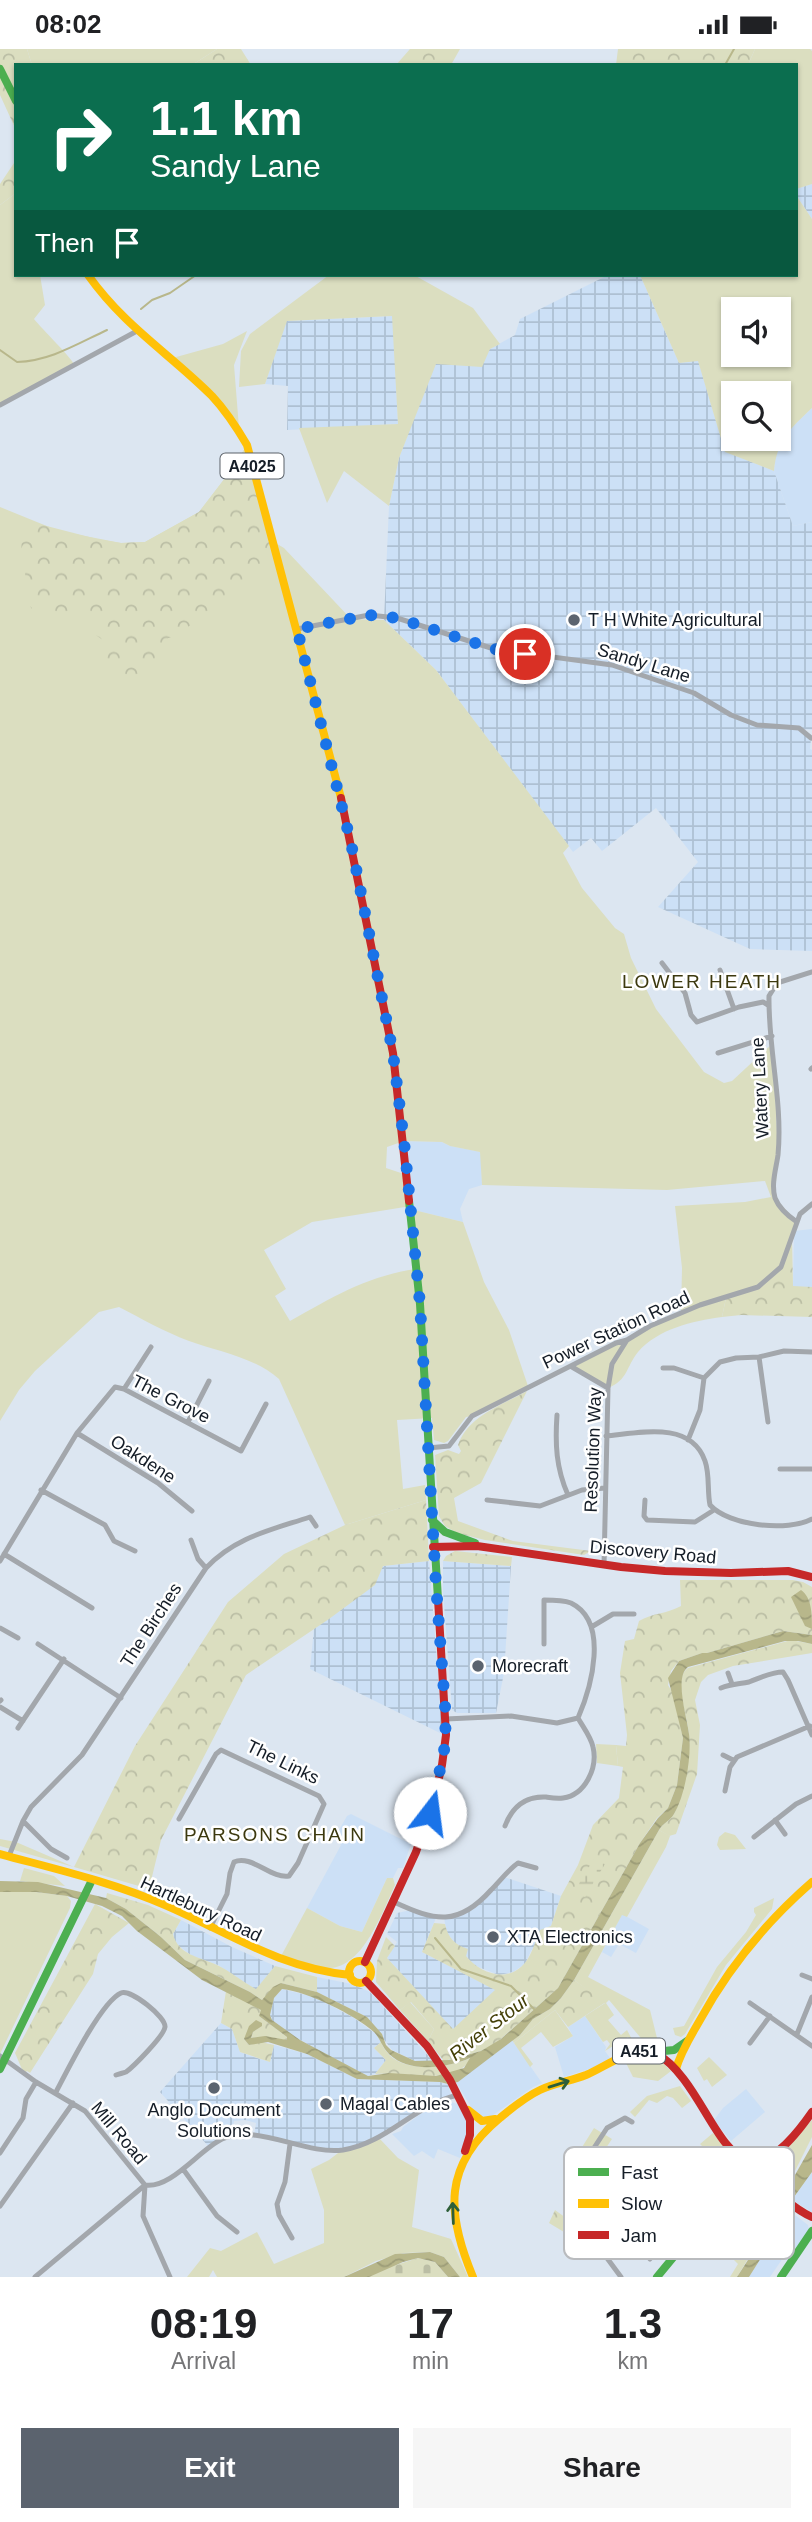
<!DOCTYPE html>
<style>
body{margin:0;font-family:Helvetica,sans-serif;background:#f6f6f6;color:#202124;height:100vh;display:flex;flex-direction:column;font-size:26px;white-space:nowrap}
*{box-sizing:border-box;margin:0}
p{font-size:23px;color:#757577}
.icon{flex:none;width:38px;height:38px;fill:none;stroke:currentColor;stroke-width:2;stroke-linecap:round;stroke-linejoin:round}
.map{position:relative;height:2228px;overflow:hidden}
.sheet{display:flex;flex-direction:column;background:#fff;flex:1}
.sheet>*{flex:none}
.banner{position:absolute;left:14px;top:14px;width:784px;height:214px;border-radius:0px;box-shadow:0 2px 5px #0004;background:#0b6e4f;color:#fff;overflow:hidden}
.controls{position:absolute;left:721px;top:248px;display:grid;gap:14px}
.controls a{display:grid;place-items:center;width:70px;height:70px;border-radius:0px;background:#fff;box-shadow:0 2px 5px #0004;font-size:35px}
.pin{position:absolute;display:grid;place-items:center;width:60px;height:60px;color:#fff;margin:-30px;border:4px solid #fff;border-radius:50%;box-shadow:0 2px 7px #0007}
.me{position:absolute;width:77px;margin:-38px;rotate:15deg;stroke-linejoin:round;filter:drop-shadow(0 0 5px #0008)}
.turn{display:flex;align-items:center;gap:24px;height:147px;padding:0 21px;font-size:32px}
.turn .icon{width:91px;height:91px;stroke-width:2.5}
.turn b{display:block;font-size:49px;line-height:60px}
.then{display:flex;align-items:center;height:66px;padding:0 21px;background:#0003;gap:14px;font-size:26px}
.eta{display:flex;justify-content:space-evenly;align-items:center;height:119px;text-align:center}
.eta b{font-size:42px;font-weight:700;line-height:49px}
.button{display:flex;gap:14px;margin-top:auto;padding:14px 21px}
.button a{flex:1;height:80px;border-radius:0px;background:#5b636e;color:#fff;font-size:28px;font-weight:700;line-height:80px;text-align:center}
.button a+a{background:#f6f6f6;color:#202124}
.status{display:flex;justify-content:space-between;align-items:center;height:49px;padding:0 35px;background:#fff;direction:ltr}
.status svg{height:19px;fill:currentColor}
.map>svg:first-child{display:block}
.built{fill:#cce0f6}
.industrial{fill:url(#industrial-grid)}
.green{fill:#dbdec0;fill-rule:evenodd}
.forest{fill:url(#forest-crowns)}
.wetland{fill:url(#wetland-marsh)}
.cemetery{fill:url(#cemetery-stones)}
.water{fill:url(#water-waves);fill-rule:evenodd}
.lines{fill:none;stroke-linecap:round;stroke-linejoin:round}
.stream{stroke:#b8b78b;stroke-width:2}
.street{stroke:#a3a7ac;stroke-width:5}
.fast{stroke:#4caf50;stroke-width:8}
.slow{stroke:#ffc107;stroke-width:8}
.jam{stroke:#c62828;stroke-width:8}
.oneway{stroke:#2e5f39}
.route{stroke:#1a73e8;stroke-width:12;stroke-dasharray:0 21.6}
.poi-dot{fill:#5b636e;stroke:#fff;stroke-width:2.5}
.labels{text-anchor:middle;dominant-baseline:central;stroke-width:5;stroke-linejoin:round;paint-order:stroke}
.shield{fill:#fff;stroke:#5b6168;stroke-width:2}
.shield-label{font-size:16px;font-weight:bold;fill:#151d27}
.poi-label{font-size:18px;fill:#151d27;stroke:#fff;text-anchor:start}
.street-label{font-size:18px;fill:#151d27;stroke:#fff}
.neighbourhood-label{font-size:19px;letter-spacing:2px;fill:#3c390f;stroke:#fff}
.water-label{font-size:19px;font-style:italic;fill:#433f07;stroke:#fff}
.key{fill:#fff;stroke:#b9bbbe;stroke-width:2}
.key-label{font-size:19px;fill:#151d27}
</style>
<div class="status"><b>08:02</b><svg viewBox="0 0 49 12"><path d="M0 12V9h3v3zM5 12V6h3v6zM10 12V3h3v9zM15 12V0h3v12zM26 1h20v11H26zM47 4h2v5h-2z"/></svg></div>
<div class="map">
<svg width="812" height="2228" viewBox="0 0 812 2228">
<defs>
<pattern id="industrial-grid" width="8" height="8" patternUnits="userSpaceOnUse" patternTransform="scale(1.75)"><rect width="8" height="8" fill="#cce0f6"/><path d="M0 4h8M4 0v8" fill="none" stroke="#aec0d3"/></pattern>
<pattern id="forest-crowns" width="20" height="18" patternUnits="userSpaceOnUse" patternTransform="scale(1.75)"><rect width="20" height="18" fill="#dbdec0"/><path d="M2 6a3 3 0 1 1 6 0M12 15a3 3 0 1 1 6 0" fill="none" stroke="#bbbea5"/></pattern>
<pattern id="wetland-marsh" width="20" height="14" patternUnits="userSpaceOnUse" patternTransform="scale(1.75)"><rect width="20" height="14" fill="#dbdec0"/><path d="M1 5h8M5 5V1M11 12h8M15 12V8" fill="none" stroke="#bbbea5"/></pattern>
<pattern id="cemetery-stones" width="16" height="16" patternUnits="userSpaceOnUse" patternTransform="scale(1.75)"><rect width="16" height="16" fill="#dbdec0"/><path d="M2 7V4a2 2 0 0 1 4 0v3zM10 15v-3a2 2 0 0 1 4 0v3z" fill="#bbbea5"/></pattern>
<pattern id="water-waves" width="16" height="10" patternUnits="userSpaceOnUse" patternTransform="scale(1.75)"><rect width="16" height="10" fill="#b8b78b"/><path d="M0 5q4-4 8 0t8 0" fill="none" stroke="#9d9d78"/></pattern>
</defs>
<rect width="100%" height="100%" fill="#dce6f1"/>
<path class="built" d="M812 359V473L793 477 774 422 776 403 788 382Z
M404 1092 442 1093 450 1097 481 1103 482 1136 469 1140 460 1160 463 1173 418 1162 411 1163Z
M812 1180V1238H793L794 1182Z
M351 1765 411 1795 403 1819H398L393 1829H387L362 1883 340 1877 307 1859 341 1796 335 1788 347 1767Z
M622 1865 649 1880 636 1904 619 1895 611 1908 602 1903Z
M585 1967 606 1998 605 2002 610 2009 592 2019 564 2028 555 1998 573 1987 568 1978Z
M512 1991 542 2034 533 2038 489 2069 484 2068 471 2058 456 2033Z
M746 2040 765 2063 731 2092 714 2071 723 2059Z
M448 2052 458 2055 466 2068V2092L460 2109 438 2100 434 2110 422 2102 414 2107 392 2085 401 2082 403 2078 427 2060Z
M812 2123V2163L792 2151Z
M787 2160 808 2176 809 2181 798 2200 795 2199 787 2211 783 2209 770 2228H749L775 2187Z"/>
<path class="industrial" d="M812 135V170L796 146V140Z
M608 226H640L679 314 698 311 725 402 774 422 793 477 812 473V681L801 680 811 689 810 700 812 701V902L750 900 658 858 698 813 656 759 602 802 591 789 573 803 436 621 384 571 389 457 399 409 434 315 490 300 515 286 520 270Z
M393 267 398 375 287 381 288 337 265 335 286 272Z
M429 1512 442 1674 440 1684 310 1620 314 1579 374 1536 383 1517Z
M443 1512 511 1517 504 1624 496 1664H457L452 1661 443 1542Z
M504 1828 561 1847 551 1877 531 1902 525 1915 513 1923 499 1926 473 1916 447 1884 444 1869 461 1866Z
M411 1861 436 1869 422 1903 496 1941 453 1981 387 1909 397 1893 387 1885 397 1864Z
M181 1871 232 1898 275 1917 256 1941 218 1916 192 1907 175 1894 173 1885Z
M317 1928 352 1935 370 1943 434 2013 415 2012 392 2001 367 1968 317 1943Z
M282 1940 315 1948 354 1969 376 1985 381 1993 374 1999 386 2011 375 2025 368 2027 325 2005 290 1985 272 1971 270 1966 274 1949Z
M221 1974 232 1980 240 2003 257 2009 270 2013 274 1996 307 2005 357 2030 440 2033 448 2035 451 2047 439 2051 391 2082 355 2098 330 2101 254 2087 256 2074 245 2071 234 2072 231 2087 209 2098 160 2043Z"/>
<path class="green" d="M27 0H217L192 16H32Z
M755 0H810L812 2V135L796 140V16H748Z
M16 144V226H40L45 256 34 270C41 279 74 311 75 317L0 356V156Z
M796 146 812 170V359C790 380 777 391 774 422L725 403 698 312 679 314 640 226H796ZM733 261H779V306H733ZM733 345H779V390H733Z
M329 226H414L473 259 500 295 490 300 482 318 436 315 399 409 389 457 344 422 327 454 299 379 398 375 392 267 287 272 265 335 239 338 241 302 250 285Z
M247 282 234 316 239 379 169 310 223 295Z
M247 396 272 492 284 499 351 570 384 571 436 621 569 797 563 804 582 839 615 879 624 885 631 909 656 960 704 1023 724 1034 732 1032 773 994 778 1105 775 1149 797 1173 786 1210 758 1238 726 1249 722 1268C692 1272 658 1280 638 1303 626 1318 628 1331 608 1339L571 1317 681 1264 682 1219 675 1157 745 1153 771 1148 765 1132 667 1141 482 1136 480 1103 450 1097 442 1093 404 1092 387 1098 386 1119 407 1126 411 1157 312 1173 264 1201 286 1240 275 1247 290 1272C333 1248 367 1227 416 1220L411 1163 418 1162 463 1173 484 1233 509 1281 528 1337 472 1367 466 1368 448 1392 444 1394 434 1391 432 1369 397 1371 403 1440 425 1436 426 1451 345 1476 279 1330C254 1308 219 1303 189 1292 165 1283 142 1270 119 1258L99 1263 35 1322 19 1341 0 1372V458L59 482 121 494 145 493 199 463 232 420Z
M596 1695 616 1696 618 1717 597 1714Z
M659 1781 670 1787 666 1798 627 1868 622 1866 588 1928 650 1961 657 1989 653 1994H645L609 1951 606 1954 614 1966 608 1971 621 1986 627 1981 635 1996 633 2000 610 2009 633 1995 628 1988 605 2002 610 1995 607 1991 603 1993 585 1967 605 1954 574 1931Z
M725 1783 735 1786 746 1800 720 1801 717 1796 719 1788Z
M0 1790 16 1793 74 1818 0 1797Z
M24 1819 54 1827 65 1837 20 1832Z
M387 1829H393L395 1836C383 1862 363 1918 330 1919 313 1919 297 1912 281 1907L307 1859 340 1877 362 1883Z
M0 1843H36L67 1847 71 1852 70 1859 0 2005Z
M774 1849 772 1860 726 1916 685 1985 681 1988 675 1986 673 1979 684 1977 717 1918 746 1883 756 1866 754 1863V1859Z
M410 1953 434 1980 428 1992 400 1961Z
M555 1961 573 1987 553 1998 541 1983 521 1999 533 2015 530 2018 514 1994Z
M639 2006 659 2010 671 2022 658 2032 633 2028 625 2012Z
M709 2008 727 2026 712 2038 707 2030 704 2032 697 2019Z
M680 2037 691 2052 682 2059 673 2049 667 2047 657 2054 649 2051 635 2068 630 2063 647 2047Z
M812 2071V2088L784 2144C774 2133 772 2132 770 2118Z
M594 2079 612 2090 575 2145 587 2153 583 2166 574 2158 566 2147 572 2131 564 2127Z
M713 2084 739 2114 738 2117 730 2110 715 2129 723 2135 737 2121 676 2193 674 2190 679 2183 674 2178 686 2164 676 2155 701 2125 707 2126 717 2112 700 2095Z
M379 2089 398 2109 419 2121 412 2178 451 2190 468 2228H460L444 2208 430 2203 404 2204 376 2212 344 2228H217L213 2221 209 2228H187L210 2199 221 2202 257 2183 274 2215 324 2194V2161L311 2120 329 2111 342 2101Z
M755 2178 764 2183 737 2228H730L738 2215 733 2210 737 2203 721 2188 727 2182 742 2196Z"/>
<path class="forest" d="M0 0H27L32 16H16V81L0 46Z
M217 0H241L251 16H192Z
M410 0H460L451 16H396Z
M618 0H755L748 16H616Z
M16 111V144L0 156V135Z
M247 396 278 516 254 534 241 535 232 541 221 560 184 580 180 588 168 589 149 628 129 637 109 628 99 610 106 593 91 583 90 559 82 556C64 573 51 572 31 559 30 544 19 503 22 492 24 485 30 480 35 474L97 490 121 494 145 493 199 463 232 420Z
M792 1189 793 1237 812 1238V1268L741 1266 722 1268 726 1249 758 1238 781 1218Z
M527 1342 481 1434 454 1449 458 1472 513 1492 591 1502 584 1506 485 1491 457 1484 445 1477 439 1467 435 1406 448 1401 459 1405 461 1402 458 1396C468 1367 502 1356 527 1342Z
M426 1451 429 1512 383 1517 375 1536 329 1570 246 1626 161 1791 149 1840 74 1818 135 1697 228 1553 284 1505 345 1476Z
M455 1502 512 1508 511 1517 443 1512 446 1507Z
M680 1531H793L803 1533 812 1538V1586L783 1582 707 1604H702L679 1612 671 1622 668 1636 674 1646 683 1689 677 1736 668 1759 657 1769 640 1794 558 1939 495 1995 481 2002 444 2012 428 1992 434 1980 411 1953 400 1961 376 1933 377 1912 386 1888 395 1897 387 1909 453 1980 495 1941 422 1903 434 1874 445 1875C448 1889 455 1896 468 1900L466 1907C479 1923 505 1934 522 1917 531 1909 535 1893 540 1881L551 1877 561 1847 578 1816 593 1776 619 1749 623 1718 618 1717 616 1696 626 1697 627 1686 620 1624 625 1592 634 1590 639 1572C652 1564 667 1565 681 1557Z
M791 1591 812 1595V1604L733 1617 708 1626 701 1633 695 1651 700 1676 697 1725 676 1785 669 1787 659 1781C663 1774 670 1772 674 1765 683 1749 691 1704 689 1686 688 1668 672 1630 688 1619Z
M107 1844 148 1856 181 1871 173 1885C178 1906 200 1908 217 1916 230 1922 243 1933 256 1940L275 1917 317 1928V1943L281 1934 262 1951 250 1943 185 1911 161 1888 126 1860 106 1849Z
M95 1855 129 1874 112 1888 98 1905 93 1925 30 2024 27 2022 24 2025 15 2004Z
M574 1931 606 1953 568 1978 555 1961 514 1994 512 1991 520 1986 533 1970 550 1960 561 1949Z
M226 1942 262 1961 259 1967 287 1988 288 1992 268 1988 251 1989 253 1983 261 1977 262 1974 244 1990 249 1996 261 1993 274 1996 270 2013 240 2003 232 1980 221 1974Z
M381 1993C394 2027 444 2020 471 2009 456 2038 403 2023 375 2025L386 2011 374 1999Z
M555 2161 580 2179 586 2188 595 2186 607 2209 549 2174Z"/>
<path class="wetland" d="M595 1808 605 1815 585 1848 575 1841Z"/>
<path class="cemetery" d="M418 2209 435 2213 448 2228H358Z"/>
<path class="water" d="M801 1541C812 1549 812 1565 812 1580L805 1577 791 1548Z
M783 1582 812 1586V1595L798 1592H785L688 1618C674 1628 687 1668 689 1685 692 1706 685 1747 674 1765 670 1772 663 1774 659 1781L574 1931 561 1949 550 1960 533 1970 520 1986 458 2033 448 2035 440 2033 357 2030 307 2005 268 1993 249 1996 244 1990 249 1977 256 1971 262 1974V1977L253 1983 251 1989 265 1987 287 1991V1988L259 1967 261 1961 202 1931 137 1882 122 1867 102 1857 67 1847 36 1843H0V1832L38 1833 106 1849 126 1860 161 1888 185 1911 250 1943 262 1951 273 1938 281 1934 317 1943 367 1968 382 1985 386 1996 391 2001 415 2012 449 2011 481 2002 501 1990 558 1939 640 1794 658 1769 668 1759 677 1736 683 1689 668 1629 679 1612 702 1604H707ZM282 1940C309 1943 353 1965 374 1983 380 1989 382 1998 389 2005 410 2025 446 2019 470 2009L464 2019 436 2027 389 2024 368 2027 300 1991 272 1971 270 1966 274 1949Z
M812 2096V2123L794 2148 775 2187 749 2228H737L782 2158 789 2144 791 2133Z
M430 2203 444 2208 460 2228H448L435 2213 418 2209 403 2213 369 2228H344L395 2205Z"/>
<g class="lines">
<path class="stream" d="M725 16 734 0
M141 260 152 251 170 244 196 226
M0 301 17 313C50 312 77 295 107 281
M435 1889 461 1920 511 1937 535 1961"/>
<path class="street" d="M0 356 137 282
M297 580 369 566 397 569 494 600 612 616 694 644 731 666 757 676 799 679 811 689
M662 914 685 944 691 966 697 973 739 958 763 953 768 956
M720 921 734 960
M718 1004 772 987
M811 1020 812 1019
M797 1173C788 1167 779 1159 775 1149 771 1135 776 1120 778 1106 783 1053 768 1000 769 947L777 934 812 923
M759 1308 768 1373
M572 1318 608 1339
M663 1319H674L704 1329
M124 1340 151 1298
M557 1366C555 1395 556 1419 568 1446
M188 1373 209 1332
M77 1384 158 1434 192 1462
M606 1387C638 1384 691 1371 705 1412 710 1426 707 1442 710 1456 729 1477 788 1483 812 1470
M688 1391 700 1361 704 1329 720 1313 736 1309 759 1308 784 1302 812 1303
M428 1399 449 1397 472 1367 616 1294 627 1291 650 1277 700 1256 758 1238 781 1218 800 1165 812 1155
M780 1420H812
M41 1441 105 1476 114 1492 135 1502
M487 1451 540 1457 582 1441 605 1439
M645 1451 644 1467 647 1471 695 1473 714 1461
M191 1491 198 1510 206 1519C235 1488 271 1481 310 1468L316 1477
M4 1505 92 1559
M0 1512 77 1384 115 1338 124 1340 241 1402 266 1355
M604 1516 608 1339 612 1315 627 1291
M593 1577 613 1565H634
M0 1579 18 1589
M38 1595 121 1649
M728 1624 732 1635
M721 1639C731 1635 740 1635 749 1633 760 1629 771 1623 783 1623L788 1631 812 1686
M0 1652 1 1651
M0 1658 23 1672
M446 1670 511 1667 557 1674 578 1669C591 1639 610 1573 571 1554 563 1551 553 1551 544 1551V1595
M18 1679 64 1610
M723 1706 733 1711
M725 1742 730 1718 737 1708 810 1677
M179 1770 216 1705 221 1701 319 1747 324 1755 298 1814 289 1827C271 1830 251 1805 234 1813L230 1824 227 1845 210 1879
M775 1771 785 1785
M23 1772 51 1800 67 1809
M505 1777C512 1758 525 1747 546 1748 552 1749 557 1750 563 1749 585 1746 598 1719 593 1698 591 1688 583 1678 578 1669
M754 1788 796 1755 812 1747
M9 1807 23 1772 31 1758 82 1706 206 1519
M394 1853C435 1872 458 1878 491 1841 500 1832 508 1821 518 1814L536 1819
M802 1926 812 1930
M750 1954 812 1997
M797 1985 812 1948
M750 1994 770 1967
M0 2007 36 2033 85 2062 145 2136
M56 2043C67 2022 101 1953 121 1944 131 1940 166 1968 165 1978 164 1987 133 2018 126 2023 123 2024 119 2025 116 2026
M290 2095 285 2133 277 2155 279 2166 292 2189
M0 2104 23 2069 26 2050 36 2033
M183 2120 217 2167 237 2183
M145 2136C171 2140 199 2101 222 2090 257 2074 304 2106 343 2101 387 2094 414 2056 458 2046
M145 2136 143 2167 170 2228
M0 2157 73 2054
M650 2210 673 2182
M35 2228 145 2136
M621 2228 604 2205 590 2175 568 2153 566 2147 573 2131 607 2079 625 2069 632 2073"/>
<path class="fast" d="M0 20 16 52
M409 1152 420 1255 438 1550
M432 1471 445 1483 475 1494
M654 2003 674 2001 687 1992
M0 2020 92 1831
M657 2228 738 2130 744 2119 742 2110
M781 2228 812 2182"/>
<path class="slow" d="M88 226C125 278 169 304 212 347 226 362 237 379 247 396L341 749
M0 1805C55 1820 112 1833 165 1856 230 1884 277 1918 350 1926
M349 1923a11 11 0 1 1 22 0a11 11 0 1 1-22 0Z
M676 2020C681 2002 691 1987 700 1971 729 1918 766 1873 812 1833
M468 2061 482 2072 495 2070
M473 2228C446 2164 443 2116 500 2069 512 2059 525 2048 540 2041 554 2034 571 2032 586 2026 609 2016 629 1998 656 2004"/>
<path class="jam" d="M341 749 393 1004 409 1152
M433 1498 477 1497 621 1518 665 1522 731 1524 788 1522 812 1528
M365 1913 416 1803 435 1746 442 1716 446 1686 438 1550
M366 1932 427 1997 450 2031 470 2071V2086L465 2102
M656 2004C719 2041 726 2187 812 2063
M769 2110 764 2122 770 2137
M734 2138C769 2122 782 2156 812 2168"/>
</g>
<defs><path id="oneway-shaft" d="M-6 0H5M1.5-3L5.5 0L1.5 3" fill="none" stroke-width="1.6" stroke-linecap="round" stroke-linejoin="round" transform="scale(1.75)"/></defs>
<g class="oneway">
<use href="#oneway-shaft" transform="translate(559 2035) rotate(-17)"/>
<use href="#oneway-shaft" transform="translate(453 2164) rotate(-92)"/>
</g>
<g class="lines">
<path class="route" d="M430 1764 444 1703 446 1670 436 1536 420 1255 404 1092 393 1004 351 794 297 580 369 566 397 569 494 600 525 605"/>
</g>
<g class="poi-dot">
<circle cx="574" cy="571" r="7"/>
<circle cx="478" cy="1617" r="7"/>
<circle cx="493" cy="1888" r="7"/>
<circle cx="214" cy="2039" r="7"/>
<circle cx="326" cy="2055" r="7"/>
</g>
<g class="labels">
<g class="shield">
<rect x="220.5" y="404.5" width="63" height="25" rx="5"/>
<rect x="613" y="1989.5" width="52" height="25" rx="5"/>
</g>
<g class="shield-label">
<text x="252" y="417">A4025</text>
<text x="639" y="2002">A451</text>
</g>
<g class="poi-label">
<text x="588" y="571">T H White Agricultural</text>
<text x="492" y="1617">Morecraft</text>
<text x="507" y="1888">XTA Electronics</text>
<text x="340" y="2055">Magal Cables</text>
<text x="214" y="2061" text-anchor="middle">Anglo Document<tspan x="214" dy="21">Solutions</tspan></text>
</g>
<g class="street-label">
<text transform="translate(644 614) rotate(17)">Sandy Lane</text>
<text transform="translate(760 1039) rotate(-93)">Watery Lane</text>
<text transform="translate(616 1281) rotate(-25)">Power Station Road</text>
<text transform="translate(171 1350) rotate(27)">The Grove</text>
<text transform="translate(593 1401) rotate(-88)">Resolution Way</text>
<text transform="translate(143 1410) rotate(33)">Oakdene</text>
<text transform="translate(653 1503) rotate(5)">Discovery Road</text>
<text transform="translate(151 1576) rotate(-57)">The Birches</text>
<text transform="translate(283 1713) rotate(26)">The Links</text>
<text transform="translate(201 1860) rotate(25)">Hartlebury Road</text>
<text transform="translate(119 2084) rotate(50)">Mill Road</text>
</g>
<g class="neighbourhood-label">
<text x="702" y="932">LOWER HEATH</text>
<text x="275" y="1785">PARSONS CHAIN</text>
</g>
<g class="water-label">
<text transform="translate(489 1978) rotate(-38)">River Stour</text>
</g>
</g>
<rect x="564" y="2098" width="230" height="112" rx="10" class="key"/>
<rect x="578" y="2119" width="31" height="8" fill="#4caf50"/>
<rect x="578" y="2150" width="31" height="9" fill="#ffc107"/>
<rect x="578" y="2182" width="31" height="8" fill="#c62828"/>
<g class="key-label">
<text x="621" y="2130">Fast</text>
<text x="621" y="2161">Slow</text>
<text x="621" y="2193">Jam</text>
</g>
</svg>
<div class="controls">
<a><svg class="icon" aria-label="sound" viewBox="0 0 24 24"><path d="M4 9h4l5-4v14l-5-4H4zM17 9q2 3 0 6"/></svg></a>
<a><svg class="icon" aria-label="search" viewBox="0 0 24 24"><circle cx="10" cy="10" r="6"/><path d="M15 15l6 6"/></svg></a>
</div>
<div class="pin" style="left:525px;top:605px;background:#d93025"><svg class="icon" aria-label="arrive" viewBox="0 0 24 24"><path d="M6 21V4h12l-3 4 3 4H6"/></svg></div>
<svg class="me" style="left:430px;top:1764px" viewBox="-20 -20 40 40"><circle r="19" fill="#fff"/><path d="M0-13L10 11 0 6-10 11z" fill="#1a73e8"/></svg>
<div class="banner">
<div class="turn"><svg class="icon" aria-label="right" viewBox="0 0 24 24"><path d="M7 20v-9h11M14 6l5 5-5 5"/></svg><div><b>1.1 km</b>Sandy Lane</div></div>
<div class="then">Then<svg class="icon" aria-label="arrive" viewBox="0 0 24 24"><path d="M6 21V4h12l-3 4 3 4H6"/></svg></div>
</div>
</div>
<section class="sheet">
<div class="eta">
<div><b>08:19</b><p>Arrival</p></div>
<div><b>17</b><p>min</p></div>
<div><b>1.3</b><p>km</p></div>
</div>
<div class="button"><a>Exit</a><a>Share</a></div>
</section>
